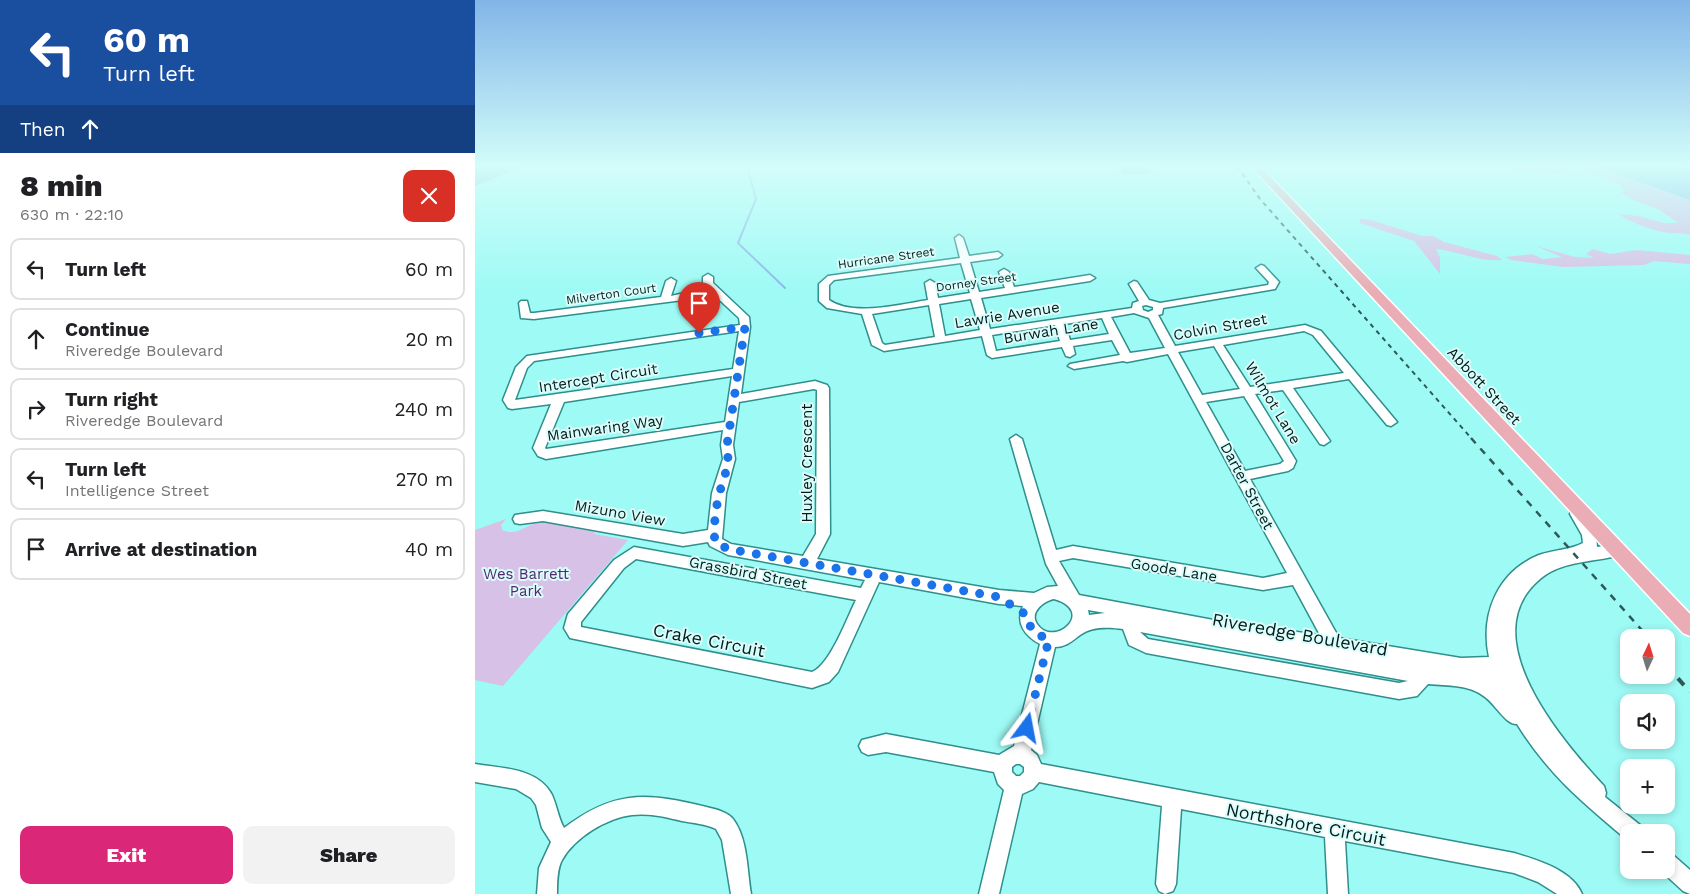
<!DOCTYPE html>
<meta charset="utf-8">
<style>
body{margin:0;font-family:"Work Sans",sans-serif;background:#f2f2f2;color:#202124;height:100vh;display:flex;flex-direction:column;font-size:19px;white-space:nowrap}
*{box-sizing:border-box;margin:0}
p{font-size:16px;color:#757577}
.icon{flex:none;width:28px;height:28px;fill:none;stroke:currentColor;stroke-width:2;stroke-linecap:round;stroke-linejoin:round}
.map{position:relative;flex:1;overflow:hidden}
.sheet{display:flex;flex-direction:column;background:#fff;width:475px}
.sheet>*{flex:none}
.banner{background:#1a4fa0;color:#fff;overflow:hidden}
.needle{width:32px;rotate:4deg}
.tools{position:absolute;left:1145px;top:629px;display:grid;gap:10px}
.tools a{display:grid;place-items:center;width:55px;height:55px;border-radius:10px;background:#fff;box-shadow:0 2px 8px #0003;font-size:25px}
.pin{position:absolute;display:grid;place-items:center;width:42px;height:42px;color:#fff;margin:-51px -21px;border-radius:50% 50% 50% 0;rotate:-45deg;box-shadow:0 0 5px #0007}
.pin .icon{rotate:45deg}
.me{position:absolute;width:55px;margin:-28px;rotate:13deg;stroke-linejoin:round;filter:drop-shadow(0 0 4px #0008)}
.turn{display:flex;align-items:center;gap:18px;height:105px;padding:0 20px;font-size:22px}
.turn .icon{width:65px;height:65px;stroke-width:2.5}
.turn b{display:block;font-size:35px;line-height:42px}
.then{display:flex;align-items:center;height:48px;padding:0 20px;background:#0003;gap:10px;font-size:19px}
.round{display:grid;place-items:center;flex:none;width:52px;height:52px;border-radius:10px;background:#f2f2f2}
.headline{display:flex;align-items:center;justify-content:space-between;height:85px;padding:0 20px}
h1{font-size:30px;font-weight:800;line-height:38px}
.primary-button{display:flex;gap:10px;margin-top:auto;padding:10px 20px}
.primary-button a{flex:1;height:58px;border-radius:10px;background:#db2777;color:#fff;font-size:20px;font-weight:800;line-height:58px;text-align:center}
.primary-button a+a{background:#f2f2f2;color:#202124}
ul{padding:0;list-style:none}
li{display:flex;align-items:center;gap:15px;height:62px;margin:0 10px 8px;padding:0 10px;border:2px solid #e0e0e0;border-radius:10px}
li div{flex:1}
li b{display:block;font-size:19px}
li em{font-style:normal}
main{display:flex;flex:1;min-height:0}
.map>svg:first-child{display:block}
.green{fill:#d7c1e6}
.water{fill:#8ab7e9}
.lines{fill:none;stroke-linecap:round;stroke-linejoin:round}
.stream{stroke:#8ab7e9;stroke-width:2}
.minor-casing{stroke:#2e8f8c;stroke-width:3}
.major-casing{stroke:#fff;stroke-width:3}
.minor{fill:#fff;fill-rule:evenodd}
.major{fill:#eaadb6;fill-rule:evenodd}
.rail-far2{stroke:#2c5a57;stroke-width:2;stroke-dasharray:4.5 4.5;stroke-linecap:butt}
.rail-far1{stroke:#2c5a57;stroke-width:2.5;stroke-dasharray:7 7;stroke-linecap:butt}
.rail{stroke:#2c5a57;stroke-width:4;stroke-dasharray:9 9;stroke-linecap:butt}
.route{stroke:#1a73e8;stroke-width:9;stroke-dasharray:0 16.2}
.labels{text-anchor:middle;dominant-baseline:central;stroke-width:4;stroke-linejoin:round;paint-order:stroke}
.far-street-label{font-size:12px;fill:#001c1b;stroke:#dafcfa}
.street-label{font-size:15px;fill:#001c1b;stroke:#dafcfa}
.park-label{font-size:15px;fill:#54286c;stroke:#dafcfa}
.near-street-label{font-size:18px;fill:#001c1b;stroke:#dafcfa}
</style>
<main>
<section class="sheet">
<div class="banner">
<div class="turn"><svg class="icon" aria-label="left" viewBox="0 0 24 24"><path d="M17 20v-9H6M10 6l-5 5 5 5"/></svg><div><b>60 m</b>Turn left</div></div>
<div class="then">Then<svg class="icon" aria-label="ahead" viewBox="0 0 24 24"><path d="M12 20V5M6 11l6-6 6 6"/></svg></div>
</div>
<div class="headline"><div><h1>8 min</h1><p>630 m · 22:10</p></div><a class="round" style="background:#d93025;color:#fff"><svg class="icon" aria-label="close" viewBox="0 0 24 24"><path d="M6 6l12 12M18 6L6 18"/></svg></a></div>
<ul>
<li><svg class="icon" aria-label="left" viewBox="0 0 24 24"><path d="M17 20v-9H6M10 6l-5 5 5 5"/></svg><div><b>Turn left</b></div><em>60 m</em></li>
<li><svg class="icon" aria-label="ahead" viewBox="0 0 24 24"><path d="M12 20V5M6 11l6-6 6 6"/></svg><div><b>Continue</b><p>Riveredge Boulevard</p></div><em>20 m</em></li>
<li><svg class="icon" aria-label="right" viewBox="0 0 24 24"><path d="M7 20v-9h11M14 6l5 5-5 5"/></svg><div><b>Turn right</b><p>Riveredge Boulevard</p></div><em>240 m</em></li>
<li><svg class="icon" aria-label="left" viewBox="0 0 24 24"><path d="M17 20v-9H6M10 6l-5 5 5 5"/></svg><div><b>Turn left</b><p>Intelligence Street</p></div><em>270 m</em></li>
<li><svg class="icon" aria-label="arrive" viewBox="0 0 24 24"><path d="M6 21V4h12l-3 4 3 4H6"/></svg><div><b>Arrive at destination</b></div><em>40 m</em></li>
</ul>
<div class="primary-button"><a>Exit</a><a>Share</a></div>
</section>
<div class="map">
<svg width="1215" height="894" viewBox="0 0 1215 894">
<rect width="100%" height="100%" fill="#9efaf5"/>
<path class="green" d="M1031 166H1119L1215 200V235C1208 233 1203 233 1195 233 1178 231 1157 223 1143 214L1164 216 1189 223H1203C1196 219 1189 212 1183 209 1171 204 1156 201 1146 192L1150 190 1145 185 1102 167 1092 169 1091 174 1042 171Z
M885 219H893L947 236H958L969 242 1022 256 1027 260C1004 262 983 251 961 249L965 258V274L939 241 885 223Z
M1061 246 1100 257 1119 258 1111 254 1118 249 1135 254 1162 250 1215 255V264L1179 261 1169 265 1088 267 1036 260 1030 257 1057 254 1068 259 1087 257Z
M31 519 26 525 27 530C43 537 51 524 65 522 73 521 110 530 120 532L119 534 153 540 28 686 0 680V530Z"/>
<path class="water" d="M0 166H49L0 186Z
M642 166H674L678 171 672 174 648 175Z
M1119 166H1202L1215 170V200Z"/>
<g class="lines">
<path class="stream" d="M272 166 281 199 263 243 310 288"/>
<defs>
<path id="minor" d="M484 235 488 238 494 256 523 252 527 255 523 258 495 262 504 292 530 288 524 272 529 269 534 272 539 287 615 275 620 278 615 281 506 298 515 329 657 308 658 303 664 301 654 284 659 281 662 282 674 300 685 303 793 285 794 282 781 268 786 265 789 266 804 282 800 289 688 308 687 314 683 315 700 346 830 325 846 331 922 422 916 426 912 425 874 379 818 388 855 441 849 445 845 444 808 390 780 394 821 461 818 468 813 471 775 479 864 638 986 658 1014 657C1005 615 1022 572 1064 555 1078 550 1095 550 1108 543L1107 535 1095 514 1097 510 1102 509 1107 510 1121 534 1122 547 1143 544 1148 546 1150 550 1148 554C1121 563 1089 559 1065 579 997 636 1086 740 1129 786L1131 793 1130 797 1165 825 1168 832H1154V840L1151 839C1107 802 1073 774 1042 724 1031 725 1020 704 1010 697 994 684 973 686 953 684L942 696 924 699 671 653 654 645 648 629C634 627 617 626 605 635 597 641 591 647 580 647L556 750 562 755 566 764 1039 853C1062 860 1097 870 1107 894H1082L1063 882 1039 873 870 841 873 894H853L850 837 706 809 701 884 698 891 690 894 684 891 681 884 687 806 564 782 558 789 547 794 524 894H504L529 790 523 784 519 772 411 752 393 755 387 752 384 746 387 740 411 734 524 755 539 746 565 644C550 636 540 623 548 606L524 604 404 582 363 672 354 682 337 688 95 638 89 628 93 614 139 560 159 547 386 588 390 580 253 555 235 546 233 542 208 546 68 521 45 524 40 523 38 519 40 515 68 511 208 534 233 530 237 493 248 459 246 445 248 430 71 459 63 456 58 448 76 404 37 409 33 408 28 400 41 367 52 356 265 325 264 318 236 292 208 300 59 319 46 318 44 303 46 301H52L55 313H59L186 297 191 281 196 278 201 281 196 296 232 288 228 284V277L233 274 238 277V283L274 317 275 327 266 394 340 381 352 385 354 388 355 534 342 559 524 590 559 593 572 587 583 586 571 564 535 439 541 435 547 439 581 550 598 546 788 578 812 573 693 354 652 362 648 361 599 369 593 366 595 364 645 355 637 340 598 346 600 354 595 357 591 356 587 347 517 358 512 355 507 336 409 351 397 345 387 314 352 308 344 301V284L353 276 485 258 480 238ZM486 263 495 293 463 298 460 283 455 280 450 283 453 300C426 304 378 317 354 300V285L359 280ZM496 299 505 330 470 336 464 304ZM454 305 460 337 410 345 407 343 397 314ZM671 305 678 307V310L673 312 668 310 667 306ZM659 313 674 318 690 348 655 353 636 317ZM627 318 634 334 595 340 590 324ZM580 325 585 341 521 351 517 335ZM264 331 258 369 40 400 52 368 59 361ZM829 331 838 335 869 373 775 387 748 345ZM739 346 765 389 727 395 703 352ZM257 376 250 422 71 449 70 448 89 402ZM339 389 342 390 341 534 328 556 256 544 247 539 251 493 260 459 258 445 264 402ZM769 396 809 461 805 464 770 471 731 402ZM598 558 788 590 818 585 845 635 760 624 604 595 584 561ZM161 559 381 600C372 618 355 665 337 672L106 627V622L149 568ZM579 599C622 611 579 649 562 624 554 612 569 601 579 599ZM613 610 630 613 614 615ZM665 632 933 681 924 683 673 639ZM541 764H545L549 767V772L545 776H541L537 772V767Z
M0 764C26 768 63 768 77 795 82 806 83 817 89 828 137 792 167 792 223 805 234 808 251 810 258 819 273 839 272 871 276 894H256L247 840 241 829C231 824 218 823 207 821 191 817 174 813 157 815 132 818 100 837 87 860 82 869 82 883 82 894H62L64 868 76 842 67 828 61 805 56 798 41 789 0 782Z
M1191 852 1198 855 1215 870V894L1208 891 1185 870H1191Z"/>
<path id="major" d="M776 166H785L1215 614V636L1208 633Z"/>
</defs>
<use href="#minor" class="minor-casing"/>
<use href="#major" class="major-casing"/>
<use href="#minor" class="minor"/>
<use href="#major" class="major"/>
<path class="rail-far2" d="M762 166 785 199 997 439"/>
<path class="rail-far1" d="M996 438 1173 637"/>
<path class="rail" d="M1171 636 1173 638
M1191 665 1215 692"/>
</g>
<linearGradient id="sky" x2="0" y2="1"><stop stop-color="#82b5e8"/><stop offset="0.57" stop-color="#d3fdfa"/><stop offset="1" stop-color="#d3fdfa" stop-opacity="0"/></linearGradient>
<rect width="1215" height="291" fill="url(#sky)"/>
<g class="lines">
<path class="route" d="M224 333 270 327 252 445C255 463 250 475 245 491 241 506 238 527 240 542L253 549 524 597 553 616 556 629 561 634 574 639 552 728"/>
</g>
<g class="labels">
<g class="far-street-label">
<text transform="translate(411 258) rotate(-8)">Hurricane Street</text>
<text transform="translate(501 282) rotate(-8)">Dorney Street</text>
<text transform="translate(136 294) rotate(-8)">Milverton Court</text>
</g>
<g class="street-label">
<text transform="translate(532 315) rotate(-9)">Lawrie Avenue</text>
<text transform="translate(745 327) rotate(-10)">Colvin Street</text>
<text transform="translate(576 331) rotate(-9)">Burwah Lane</text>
<text transform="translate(123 378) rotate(-9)">Intercept Circuit</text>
<text transform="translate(1009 386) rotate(47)">Abbott Street</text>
<text transform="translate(798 403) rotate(59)">Wilmot Lane</text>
<text transform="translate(130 428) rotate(-8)">Mainwaring Way</text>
<text transform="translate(332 463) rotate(-90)">Huxley Crescent</text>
<text transform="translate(772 486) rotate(62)">Darter Street</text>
<text transform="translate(145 513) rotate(10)">Mizuno View</text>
<text transform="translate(699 570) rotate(9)">Goode Lane</text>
<text transform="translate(273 573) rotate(11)">Grassbird Street</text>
</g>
<g class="park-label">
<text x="51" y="574">Wes Barrett<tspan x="51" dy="17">Park</tspan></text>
</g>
<g class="near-street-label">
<text transform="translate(825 634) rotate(10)">Riveredge Boulevard</text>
<text transform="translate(234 640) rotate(11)">Crake Circuit</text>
<text transform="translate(831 824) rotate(11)">Northshore Circuit</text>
</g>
</g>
</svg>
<div class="tools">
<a><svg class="needle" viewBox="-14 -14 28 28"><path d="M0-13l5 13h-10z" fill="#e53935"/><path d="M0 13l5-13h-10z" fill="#757577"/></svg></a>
<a><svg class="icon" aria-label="sound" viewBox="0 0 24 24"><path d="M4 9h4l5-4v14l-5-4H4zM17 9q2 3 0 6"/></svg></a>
<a>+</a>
<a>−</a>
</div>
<div class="pin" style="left:224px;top:333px;background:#d93025"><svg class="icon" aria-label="arrive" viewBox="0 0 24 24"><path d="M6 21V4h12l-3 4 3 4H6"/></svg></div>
<svg class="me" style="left:552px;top:728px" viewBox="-20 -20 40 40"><path d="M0-17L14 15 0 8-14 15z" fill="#1a73e8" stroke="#fff" stroke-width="4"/></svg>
</div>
</main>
